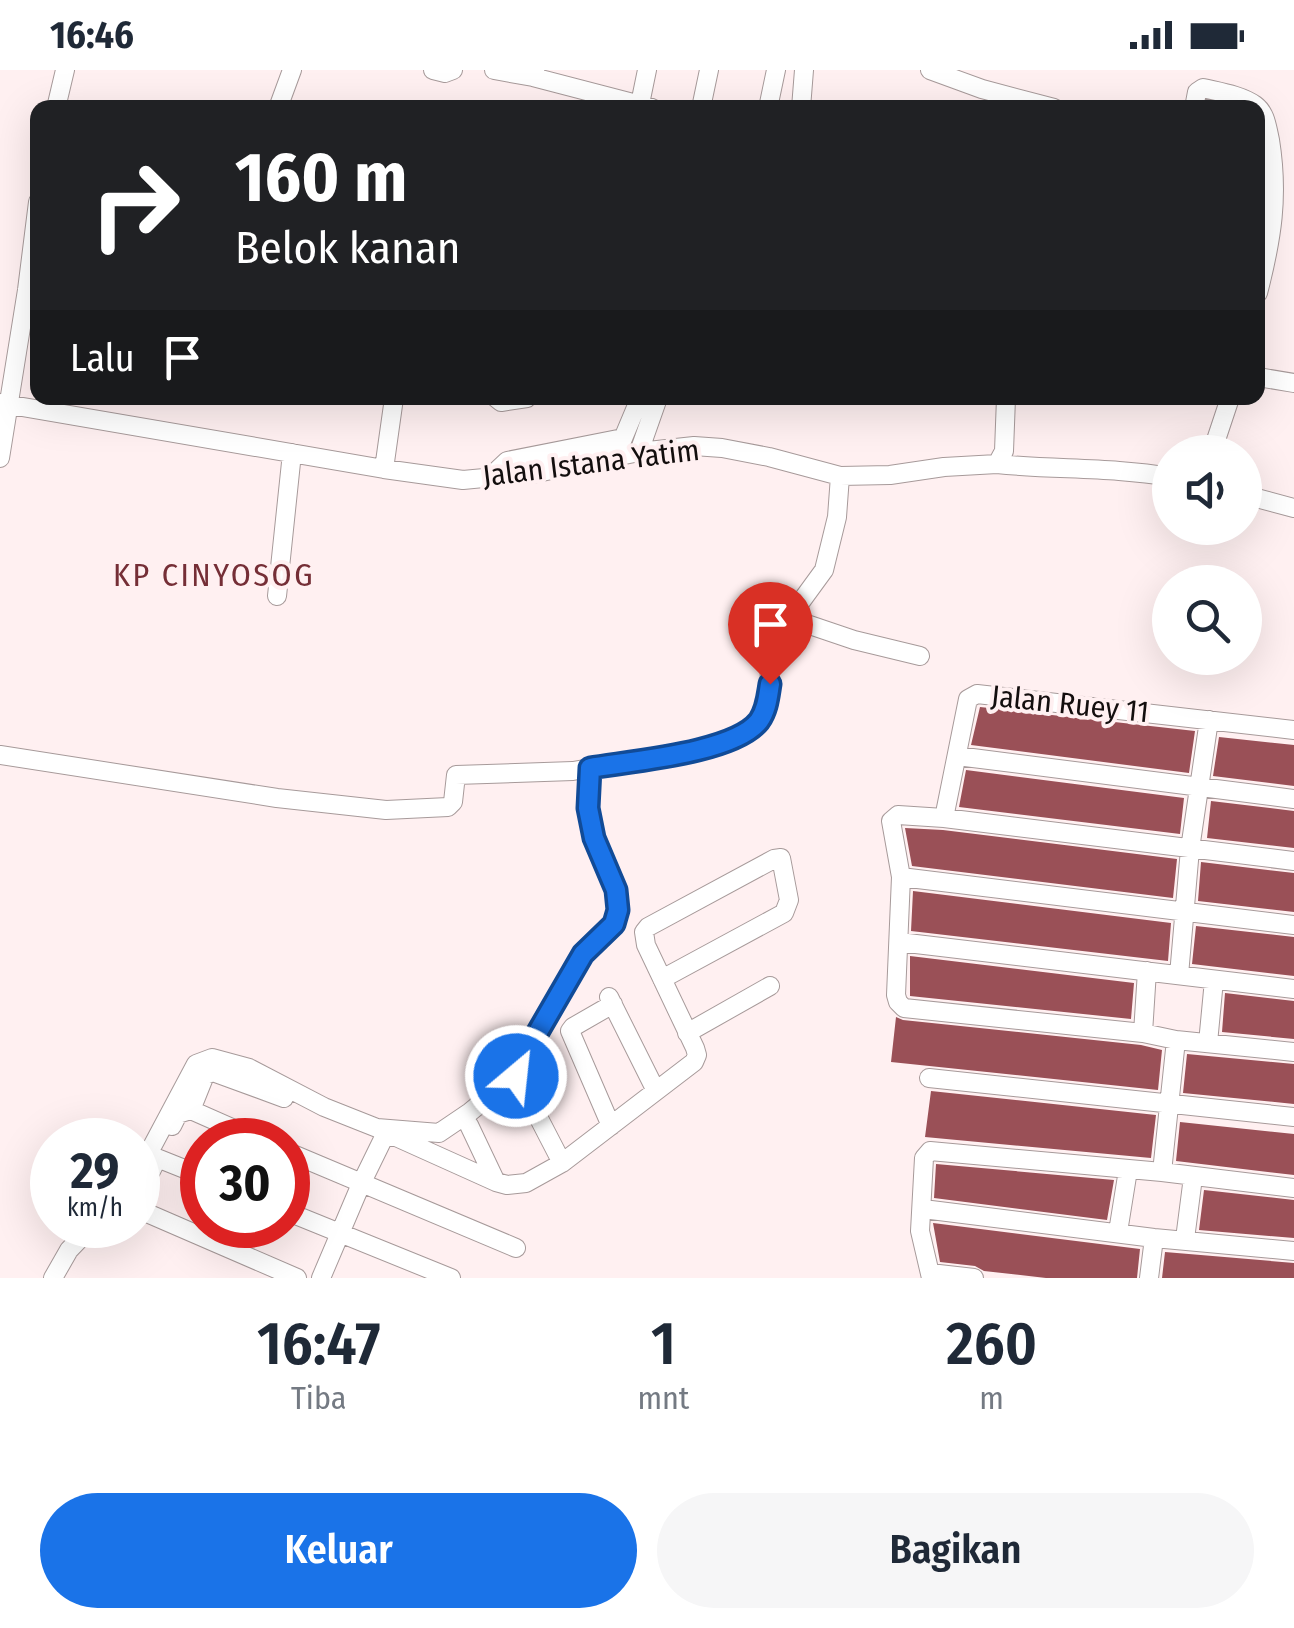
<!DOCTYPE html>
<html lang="id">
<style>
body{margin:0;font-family:"Fira Sans Condensed",sans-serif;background:#f6f6f7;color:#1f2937;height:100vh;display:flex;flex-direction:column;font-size:38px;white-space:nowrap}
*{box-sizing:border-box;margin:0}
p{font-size:32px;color:#747a83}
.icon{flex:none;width:55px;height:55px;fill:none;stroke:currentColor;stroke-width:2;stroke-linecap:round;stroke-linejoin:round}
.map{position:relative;height:1208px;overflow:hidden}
.panel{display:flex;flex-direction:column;background:#fff;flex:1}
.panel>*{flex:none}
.top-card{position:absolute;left:30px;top:30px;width:1235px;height:305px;border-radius:20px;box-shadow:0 10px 40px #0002;background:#202124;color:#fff;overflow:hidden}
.controls{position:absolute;left:1152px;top:365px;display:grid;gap:20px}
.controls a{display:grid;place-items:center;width:110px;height:110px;border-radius:50%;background:#fff;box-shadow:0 10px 40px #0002;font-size:50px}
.speed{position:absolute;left:30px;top:1048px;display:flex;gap:20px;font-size:50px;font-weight:700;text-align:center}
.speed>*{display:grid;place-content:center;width:130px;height:130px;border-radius:50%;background:#fff;box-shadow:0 10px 40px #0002;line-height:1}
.speed small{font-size:25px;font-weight:400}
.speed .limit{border:15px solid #d22;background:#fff;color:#111}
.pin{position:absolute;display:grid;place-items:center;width:85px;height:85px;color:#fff;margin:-102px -42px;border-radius:50% 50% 50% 0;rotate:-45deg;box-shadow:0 0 10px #0007}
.pin .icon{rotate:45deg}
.me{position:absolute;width:110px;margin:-55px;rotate:28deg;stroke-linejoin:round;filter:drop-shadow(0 0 8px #0008)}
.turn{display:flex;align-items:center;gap:35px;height:210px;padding:0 40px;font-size:45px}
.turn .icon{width:130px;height:130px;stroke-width:2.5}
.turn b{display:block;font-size:70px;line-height:85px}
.then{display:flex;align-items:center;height:95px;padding:0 40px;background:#0003;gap:20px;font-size:38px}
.eta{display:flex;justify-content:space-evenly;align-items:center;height:170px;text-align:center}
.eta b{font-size:60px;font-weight:600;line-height:70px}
.action{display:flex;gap:20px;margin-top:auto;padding:20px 40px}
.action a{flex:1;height:115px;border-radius:60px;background:#1a73e8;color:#fff;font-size:40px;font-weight:600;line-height:115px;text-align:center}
.action a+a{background:#f6f6f7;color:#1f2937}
.status{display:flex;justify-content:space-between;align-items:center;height:70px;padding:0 50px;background:#fff;direction:ltr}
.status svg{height:28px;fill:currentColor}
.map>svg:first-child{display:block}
.building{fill:#9a5057}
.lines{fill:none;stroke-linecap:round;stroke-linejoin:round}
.street-casing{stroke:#a79a9a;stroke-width:20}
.street{stroke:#fff;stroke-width:18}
.route-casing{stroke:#114b97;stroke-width:25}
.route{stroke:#1a73e8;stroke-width:18}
.labels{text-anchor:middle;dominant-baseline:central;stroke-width:8;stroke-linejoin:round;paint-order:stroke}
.street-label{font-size:30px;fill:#130e0e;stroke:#fff0f1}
.neighbourhood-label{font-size:32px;letter-spacing:2.5px;fill:#752e36;stroke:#fff0f1}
</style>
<div class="status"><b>16:46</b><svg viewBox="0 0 49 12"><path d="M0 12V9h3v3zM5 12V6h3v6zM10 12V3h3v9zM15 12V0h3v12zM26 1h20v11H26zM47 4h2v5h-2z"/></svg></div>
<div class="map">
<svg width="1294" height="1208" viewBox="0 0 1294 1208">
<rect width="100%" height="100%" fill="#fff0f1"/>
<path class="building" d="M980 637 1195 661 1189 703 971 675Z
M1219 667 1294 675V716L1213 706Z
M966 700 1184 728 1180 764 959 737Z
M1211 731 1294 741V778L1207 768Z
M905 758 943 760 1177 789 1173 828 912 796Z
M1201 792 1294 803V842L1198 831Z
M913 821 1171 853 1168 891 911 861Z
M1196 856 1294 867V906L1192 894Z
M910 886 1134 913 1131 949 910 926Z
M1225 923 1294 931V969L1222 962Z
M896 947 903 950 1141 975 1162 980 1158 1020 891 992Z
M1187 984 1294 994V1034L1183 1023Z
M931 1021 1156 1045 1151 1088 925 1067Z
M1180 1052 1294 1064V1105L1176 1091Z
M936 1094 1114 1110 1107 1150 934 1128Z
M1204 1120 1294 1130V1168L1199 1160Z
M933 1153 1140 1179 1137 1208H1046L984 1201 975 1196 940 1192Z
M1165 1182 1294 1193V1208H1162Z"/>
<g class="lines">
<defs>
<path id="street" d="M433 0 445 3 453 0
M494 0 533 7
M535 0 533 7 652 38
M930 0 982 19 1054 38
M640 34 647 0
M56 38 65 0
M278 38 292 0
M701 38 709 0
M768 38 776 0
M801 38 804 0
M1194 38 1197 22 1203 18C1220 22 1241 25 1255 35 1266 43 1267 57 1270 70 1279 126 1272 169 1258 223
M1258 307 1294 313
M496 328 501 332 527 328
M0 333 384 399 463 410 537 403 639 382 694 376 722 378 769 387 840 406 890 405 944 397 997 394 1004 381 1006 328
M619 378 640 328
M639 382 658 328
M1212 382 1230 328
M0 388 27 220 38 132
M997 394C1055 400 1113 397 1170 407
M384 399 394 328
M840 406 837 447 824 500 789 548 854 570 920 586
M490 407 507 391 623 368
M1245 425 1294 438
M277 526 292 383
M0 685 277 728 386 740 448 737 453 732 456 705 573 701 705 678 731 671 759 652 767 634 770 614 769 588 774 568 789 548
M957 686 1294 729
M944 748 968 629 977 624 1294 660
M1294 791 944 748 898 745 891 751 901 807 896 925 898 932 904 938 1143 963 1176 970 1294 982
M901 807 1294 855
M899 872 1294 919
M1179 905 1190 779 1209 650
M609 927 656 1021
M687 963 770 916
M1143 963 1147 901
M1208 973 1214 910
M929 1008 1294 1047
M191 1040 259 1070
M469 1055 496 1112
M172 1056 178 1044 191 1040 205 1005 213 1002 284 1028
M611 1056 570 961 573 957 613 934
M288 1082 516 1178
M157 1088 202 1106
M562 1093 516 1004 583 884 614 855 618 840 616 820 594 768 588 738 590 698
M1162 1102 1176 970
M138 1103 196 994 212 988 249 998 324 1037 377 1058 439 1063 470 1042 516 1004
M138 1128 155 1093
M138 1137 140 1140 297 1208
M923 1139 1154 1168 1294 1181
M288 1142 451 1208
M1118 1162 1128 1100
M1185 1169 1193 1107
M930 1203 974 1208
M53 1208 69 1180 93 1155
M321 1208 361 1114 384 1067H396L496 1112 507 1115 526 1113 562 1093 694 992 697 985 695 978 646 875 644 862 648 857 774 789 781 788 789 830 784 843 662 909
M931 1208 920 1161 924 1088 930 1081 1162 1102 1294 1118
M1149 1208 1154 1168"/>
</defs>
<use href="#street" class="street-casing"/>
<use href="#street" class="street"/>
</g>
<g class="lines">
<defs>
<path id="route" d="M516 1006 531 974 583 884 614 854 618 840 616 820 594 768 588 738 590 698C631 691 734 683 759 651 767 640 768 626 770 614"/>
</defs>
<use href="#route" class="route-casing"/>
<use href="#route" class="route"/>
</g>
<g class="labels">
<g class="street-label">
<text transform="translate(591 393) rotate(-7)">Jalan Istana Yatim</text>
<text transform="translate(1070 634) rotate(6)">Jalan Ruey 11</text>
</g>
<g class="neighbourhood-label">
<text x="214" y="505">KP CINYOSOG</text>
</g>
</g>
</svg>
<div class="controls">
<a><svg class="icon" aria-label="sound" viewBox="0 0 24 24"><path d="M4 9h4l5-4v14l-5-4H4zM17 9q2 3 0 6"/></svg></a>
<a><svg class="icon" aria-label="search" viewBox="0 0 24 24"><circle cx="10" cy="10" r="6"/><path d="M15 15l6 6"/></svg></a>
</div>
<div class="speed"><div>29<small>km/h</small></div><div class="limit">30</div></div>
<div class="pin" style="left:770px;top:614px;background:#d93025"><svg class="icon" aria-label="arrive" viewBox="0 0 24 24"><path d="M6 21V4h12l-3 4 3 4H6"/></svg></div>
<svg class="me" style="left:516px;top:1006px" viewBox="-20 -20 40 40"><circle r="17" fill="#1a73e8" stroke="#fff" stroke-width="3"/><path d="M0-11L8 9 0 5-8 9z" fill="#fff"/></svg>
<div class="top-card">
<div class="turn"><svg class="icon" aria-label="right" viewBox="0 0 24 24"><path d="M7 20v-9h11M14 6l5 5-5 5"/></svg><div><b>160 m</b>Belok kanan</div></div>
<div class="then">Lalu<svg class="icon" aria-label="arrive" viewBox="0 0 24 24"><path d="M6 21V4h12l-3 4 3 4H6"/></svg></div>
</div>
</div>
<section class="panel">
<div class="eta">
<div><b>16:47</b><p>Tiba</p></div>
<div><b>1</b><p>mnt</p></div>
<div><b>260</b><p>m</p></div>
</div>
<div class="action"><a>Keluar</a><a>Bagikan</a></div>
</section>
